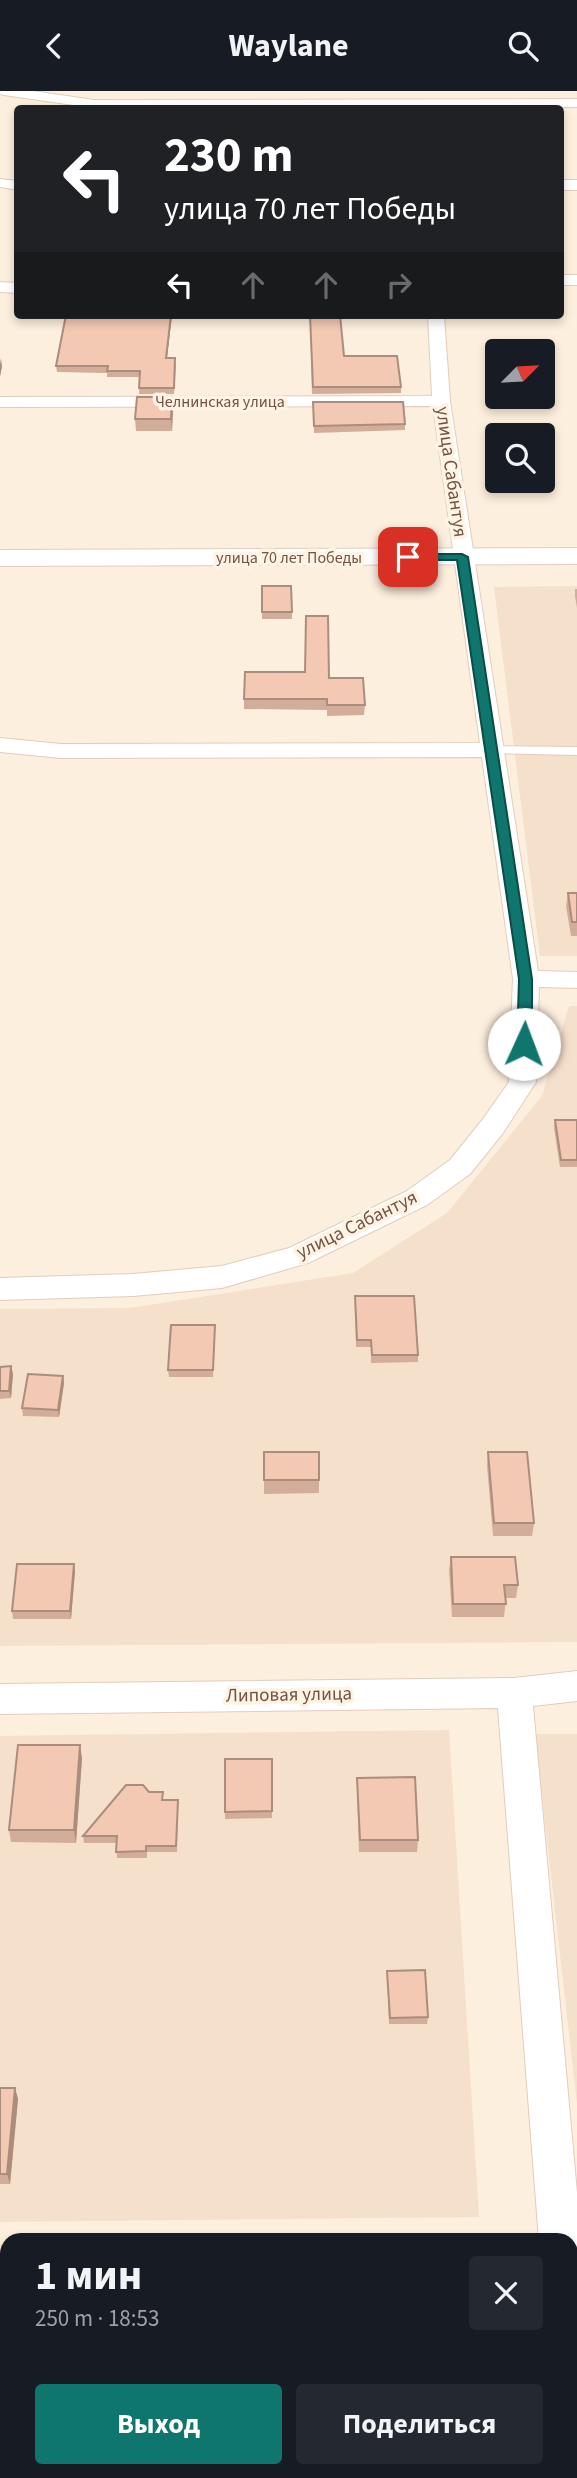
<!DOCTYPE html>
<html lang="ru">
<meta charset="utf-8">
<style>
body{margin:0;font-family:"Source Sans 3",sans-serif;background:#242831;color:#f1f3f6;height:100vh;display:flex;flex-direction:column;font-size:26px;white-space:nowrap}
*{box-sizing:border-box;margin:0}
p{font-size:23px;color:#9ea1a6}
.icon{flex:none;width:38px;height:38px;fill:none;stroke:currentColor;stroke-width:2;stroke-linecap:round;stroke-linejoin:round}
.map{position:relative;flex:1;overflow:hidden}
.drawer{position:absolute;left:0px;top:2142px;width:578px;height:245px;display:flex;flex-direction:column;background:#171b24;border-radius:21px 21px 0 0;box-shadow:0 4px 10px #0003}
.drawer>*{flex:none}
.top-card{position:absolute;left:14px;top:14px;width:550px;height:214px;border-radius:7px;box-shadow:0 4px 10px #0003;background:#202124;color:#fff;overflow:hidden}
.needle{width:46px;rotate:66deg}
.fabs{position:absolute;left:485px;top:248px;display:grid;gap:14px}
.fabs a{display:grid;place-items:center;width:70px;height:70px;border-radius:7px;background:#171b24;box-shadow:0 4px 10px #0003;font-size:35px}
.pin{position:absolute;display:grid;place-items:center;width:60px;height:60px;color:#fff;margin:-30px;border-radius:14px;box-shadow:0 4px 10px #0006}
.me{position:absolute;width:77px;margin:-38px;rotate:2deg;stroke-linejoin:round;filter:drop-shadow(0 0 5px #0008)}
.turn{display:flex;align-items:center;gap:24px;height:147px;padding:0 35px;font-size:32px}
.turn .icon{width:91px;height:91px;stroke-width:2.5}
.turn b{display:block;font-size:49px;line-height:60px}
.lanes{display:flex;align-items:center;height:66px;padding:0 35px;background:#0003;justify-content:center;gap:35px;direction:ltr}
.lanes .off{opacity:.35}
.round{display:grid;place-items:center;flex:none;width:74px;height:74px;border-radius:7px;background:#242831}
.head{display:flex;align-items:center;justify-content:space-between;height:119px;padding:0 35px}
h1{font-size:42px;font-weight:700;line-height:52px}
.action{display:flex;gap:14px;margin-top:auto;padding:14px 35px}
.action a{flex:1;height:80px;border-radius:7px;background:#0f766e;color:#fff;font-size:28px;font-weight:700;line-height:80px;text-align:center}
.action a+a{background:#242831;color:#f1f3f6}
header{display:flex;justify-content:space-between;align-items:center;height:91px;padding:0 35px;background:#171b24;font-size:32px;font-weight:700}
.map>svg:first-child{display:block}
.residential{fill:#f5e0cb}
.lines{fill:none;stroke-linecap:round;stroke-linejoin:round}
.service-casing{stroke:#e3ccbc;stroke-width:2}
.minor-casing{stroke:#e3ccbc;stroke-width:2}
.tertiary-casing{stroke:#e3ccbc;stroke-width:2}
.service{fill:#fff;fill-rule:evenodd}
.minor{fill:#fff;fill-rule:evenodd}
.tertiary{fill:#fff;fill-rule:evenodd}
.wall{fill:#d2ad9a}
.shaded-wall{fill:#ab8d7d}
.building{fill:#f4c9b3;stroke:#ab8d7d;stroke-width:2}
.route{fill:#0f766e;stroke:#0a4d48;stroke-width:2}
.labels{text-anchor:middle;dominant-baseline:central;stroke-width:7;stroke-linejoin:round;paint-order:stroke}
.far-street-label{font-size:16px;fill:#735345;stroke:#fff3e4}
.street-label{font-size:19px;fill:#735345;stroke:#fff3e4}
</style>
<header><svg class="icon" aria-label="back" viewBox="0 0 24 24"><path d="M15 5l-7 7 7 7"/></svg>Waylane<svg class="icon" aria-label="search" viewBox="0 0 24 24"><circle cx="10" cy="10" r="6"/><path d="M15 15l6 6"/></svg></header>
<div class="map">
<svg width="577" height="2387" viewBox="0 0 577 2387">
<rect width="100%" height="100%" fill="#fdefdd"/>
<path class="residential" d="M577 495V865H540L494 496Z
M569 915H577V1551L0 1555V1218L130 1217 353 1182 447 1122 542 1005Z
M449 1639 479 2126 0 2131V1645Z
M535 1643H577V2013Z
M0 2255H7V2380H517V2387H0Z"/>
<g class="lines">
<defs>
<path id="service" d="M493 655 577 656V664L489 662 487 659Z"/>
<path id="minor" d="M0 0H33L94 9 577 8V16L94 17 4 4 0 3Z
M0 88 18 90V99L0 96Z
M560 89H577V99H560Z
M560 184H577V194H560Z
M0 191 18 192V202L0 201Z
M428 224H444L450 310 538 880 577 881V897L539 896 536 991 503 1042 470 1083 427 1114 308 1172 222 1197 133 1205 0 1209V1187L133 1183 222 1175 289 1157 407 1100 450 1069 483 1028 509 991 513 888 482 666 61 667 0 661V647L61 653 480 652 433 315 0 316V306L432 305Z
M577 1580V1610L533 1615 577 2102V2159L570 2166V2149H539L498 1617 0 1623V1593L514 1587Z
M570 2168H577V2212H570Z
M0 2177H7V2221H0Z
M570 2240 577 2243V2356L570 2353Z"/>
<path id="tertiary" d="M577 457V473L0 475V459Z"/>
</defs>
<use href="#service" class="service-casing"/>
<use href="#minor" class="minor-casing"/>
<use href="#tertiary" class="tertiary-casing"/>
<use href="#service" class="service"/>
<use href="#minor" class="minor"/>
<use href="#tertiary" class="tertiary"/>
</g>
<path class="wall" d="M66 224H172L167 267 176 274 174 303H139L140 286H107V282L57 281 56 275Z
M310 224 344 265 401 296V302L312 303Z
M313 311 405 333V339L314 342Z
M173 318 172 340H136L135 328Z
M262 495H291L292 528H262Z
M575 498H577V517L575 505Z
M329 587 365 614 364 624 327 625V619L244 618V608Z
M568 802H577V845H571L566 815Z
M555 1029H577V1076H560L554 1037Z
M355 1205 418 1264V1271L371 1272V1256H356Z
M215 1241 213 1286H169L168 1279Z
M11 1275 13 1283 11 1307 0 1308V1276Z
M63 1285 64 1292 59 1326 23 1325 22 1317Z
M264 1361 319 1389V1402L264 1403Z
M488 1361 534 1432 532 1445H493L487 1375Z
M451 1466 518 1494 516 1507H506L504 1526H452L449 1479Z
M75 1480 71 1528H13L12 1520Z
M82 1667 76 1752 11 1751 9 1739Z
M225 1668H272V1727L225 1728Z
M357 1687 418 1749 417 1761H359L357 1700Z
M149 1701 163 1709H178L177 1761H147V1767H117L116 1752H84L83 1745Z
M387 1880 428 1926 427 1933H389Z
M0 1997H15L18 2008 10 2093H0Z"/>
<path class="shaded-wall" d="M171 224H172L166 274V267Z
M1 267 2 276 0 286V273Z
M172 306 173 318 172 340 171 328Z
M11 1275 13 1283 11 1307 9 1300Z
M63 1285 64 1292 59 1326 58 1319Z
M74 1473 75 1480 71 1528 70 1520Z
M80 1654 82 1667 76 1752 74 1739Z
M15 1997 18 2008 10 2093 7 2083Z
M14 2380H18L17 2387H14Z"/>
<path class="building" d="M66 224H171L166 267H175L174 297H139L140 280H107L108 275H56Z
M310 224H340L344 265H397L401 296H313Z
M137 306H172L171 328H135Z
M313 311H403L405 333 314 335Z
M262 495H291L292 521H262Z
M306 525H328L329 587H363L365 614H327V608H244L245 581H305Z
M568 802H577V831H572Z
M555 1029H577V1069H561Z
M355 1205H414L418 1264H372L371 1249H357Z
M171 1234H215L213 1279H168Z
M11 1275 9 1300H0V1276Z
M28 1283 63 1285 58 1319 22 1317Z
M264 1361H319V1389H264Z
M488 1361H527L534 1432H494Z
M451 1466H515L518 1494H504L506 1513H453Z
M17 1473H74L70 1520H12Z
M18 1654H80L74 1739H9Z
M225 1668H272V1720L225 1721Z
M415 1686 418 1749H360L357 1687Z
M126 1694H143L149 1701H163L162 1709H178L176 1755H146V1760L116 1761 117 1745H83Z
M425 1879 428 1926 390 1927 387 1880Z
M0 1997H15L7 2083H0Z
M0 2330H7V2380H14V2387H0Z
M396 2380H456L457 2387H396Z"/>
<path class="route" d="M408 463H462L468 466 532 888V953L524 958 517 953 519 888 457 469H404L403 466Z"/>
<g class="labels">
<g class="far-street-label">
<text x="220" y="311">Челнинская улица</text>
<text x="289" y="467">улица 70 лет Победы</text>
</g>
<g class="street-label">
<text transform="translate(451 381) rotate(82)">улица Сабантуя</text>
<text transform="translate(357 1134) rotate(-26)">улица Сабантуя</text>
<text transform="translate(289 1604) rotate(-1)">Липовая улица</text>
</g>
</g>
</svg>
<div class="fabs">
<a><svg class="needle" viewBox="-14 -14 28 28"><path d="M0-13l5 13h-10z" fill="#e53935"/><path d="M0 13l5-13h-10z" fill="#9ea1a6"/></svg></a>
<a><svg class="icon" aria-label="search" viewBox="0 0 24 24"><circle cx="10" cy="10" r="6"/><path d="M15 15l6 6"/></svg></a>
</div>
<div class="pin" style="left:408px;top:466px;background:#d93025"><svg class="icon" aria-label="arrive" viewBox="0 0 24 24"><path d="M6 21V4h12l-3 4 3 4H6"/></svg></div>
<svg class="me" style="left:524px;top:953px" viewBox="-20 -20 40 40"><circle r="19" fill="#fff"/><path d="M0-13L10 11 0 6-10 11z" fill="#0f766e"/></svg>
<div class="top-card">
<div class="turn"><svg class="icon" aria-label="left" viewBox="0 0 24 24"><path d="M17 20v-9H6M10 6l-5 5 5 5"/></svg><div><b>230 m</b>улица 70 лет Победы</div></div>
<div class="lanes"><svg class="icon" aria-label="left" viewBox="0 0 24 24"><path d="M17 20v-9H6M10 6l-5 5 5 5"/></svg><svg class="icon off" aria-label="ahead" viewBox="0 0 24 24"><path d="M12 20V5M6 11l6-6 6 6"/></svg><svg class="icon off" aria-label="ahead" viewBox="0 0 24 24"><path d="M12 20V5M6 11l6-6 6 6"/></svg><svg class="icon off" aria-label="right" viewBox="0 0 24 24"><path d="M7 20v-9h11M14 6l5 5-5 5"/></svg></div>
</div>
<section class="drawer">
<div class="head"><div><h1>1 мин</h1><p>250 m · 18:53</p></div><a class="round"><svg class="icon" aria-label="close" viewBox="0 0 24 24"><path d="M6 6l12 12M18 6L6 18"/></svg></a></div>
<div class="action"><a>Выход</a><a>Поделиться</a></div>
</section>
</div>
